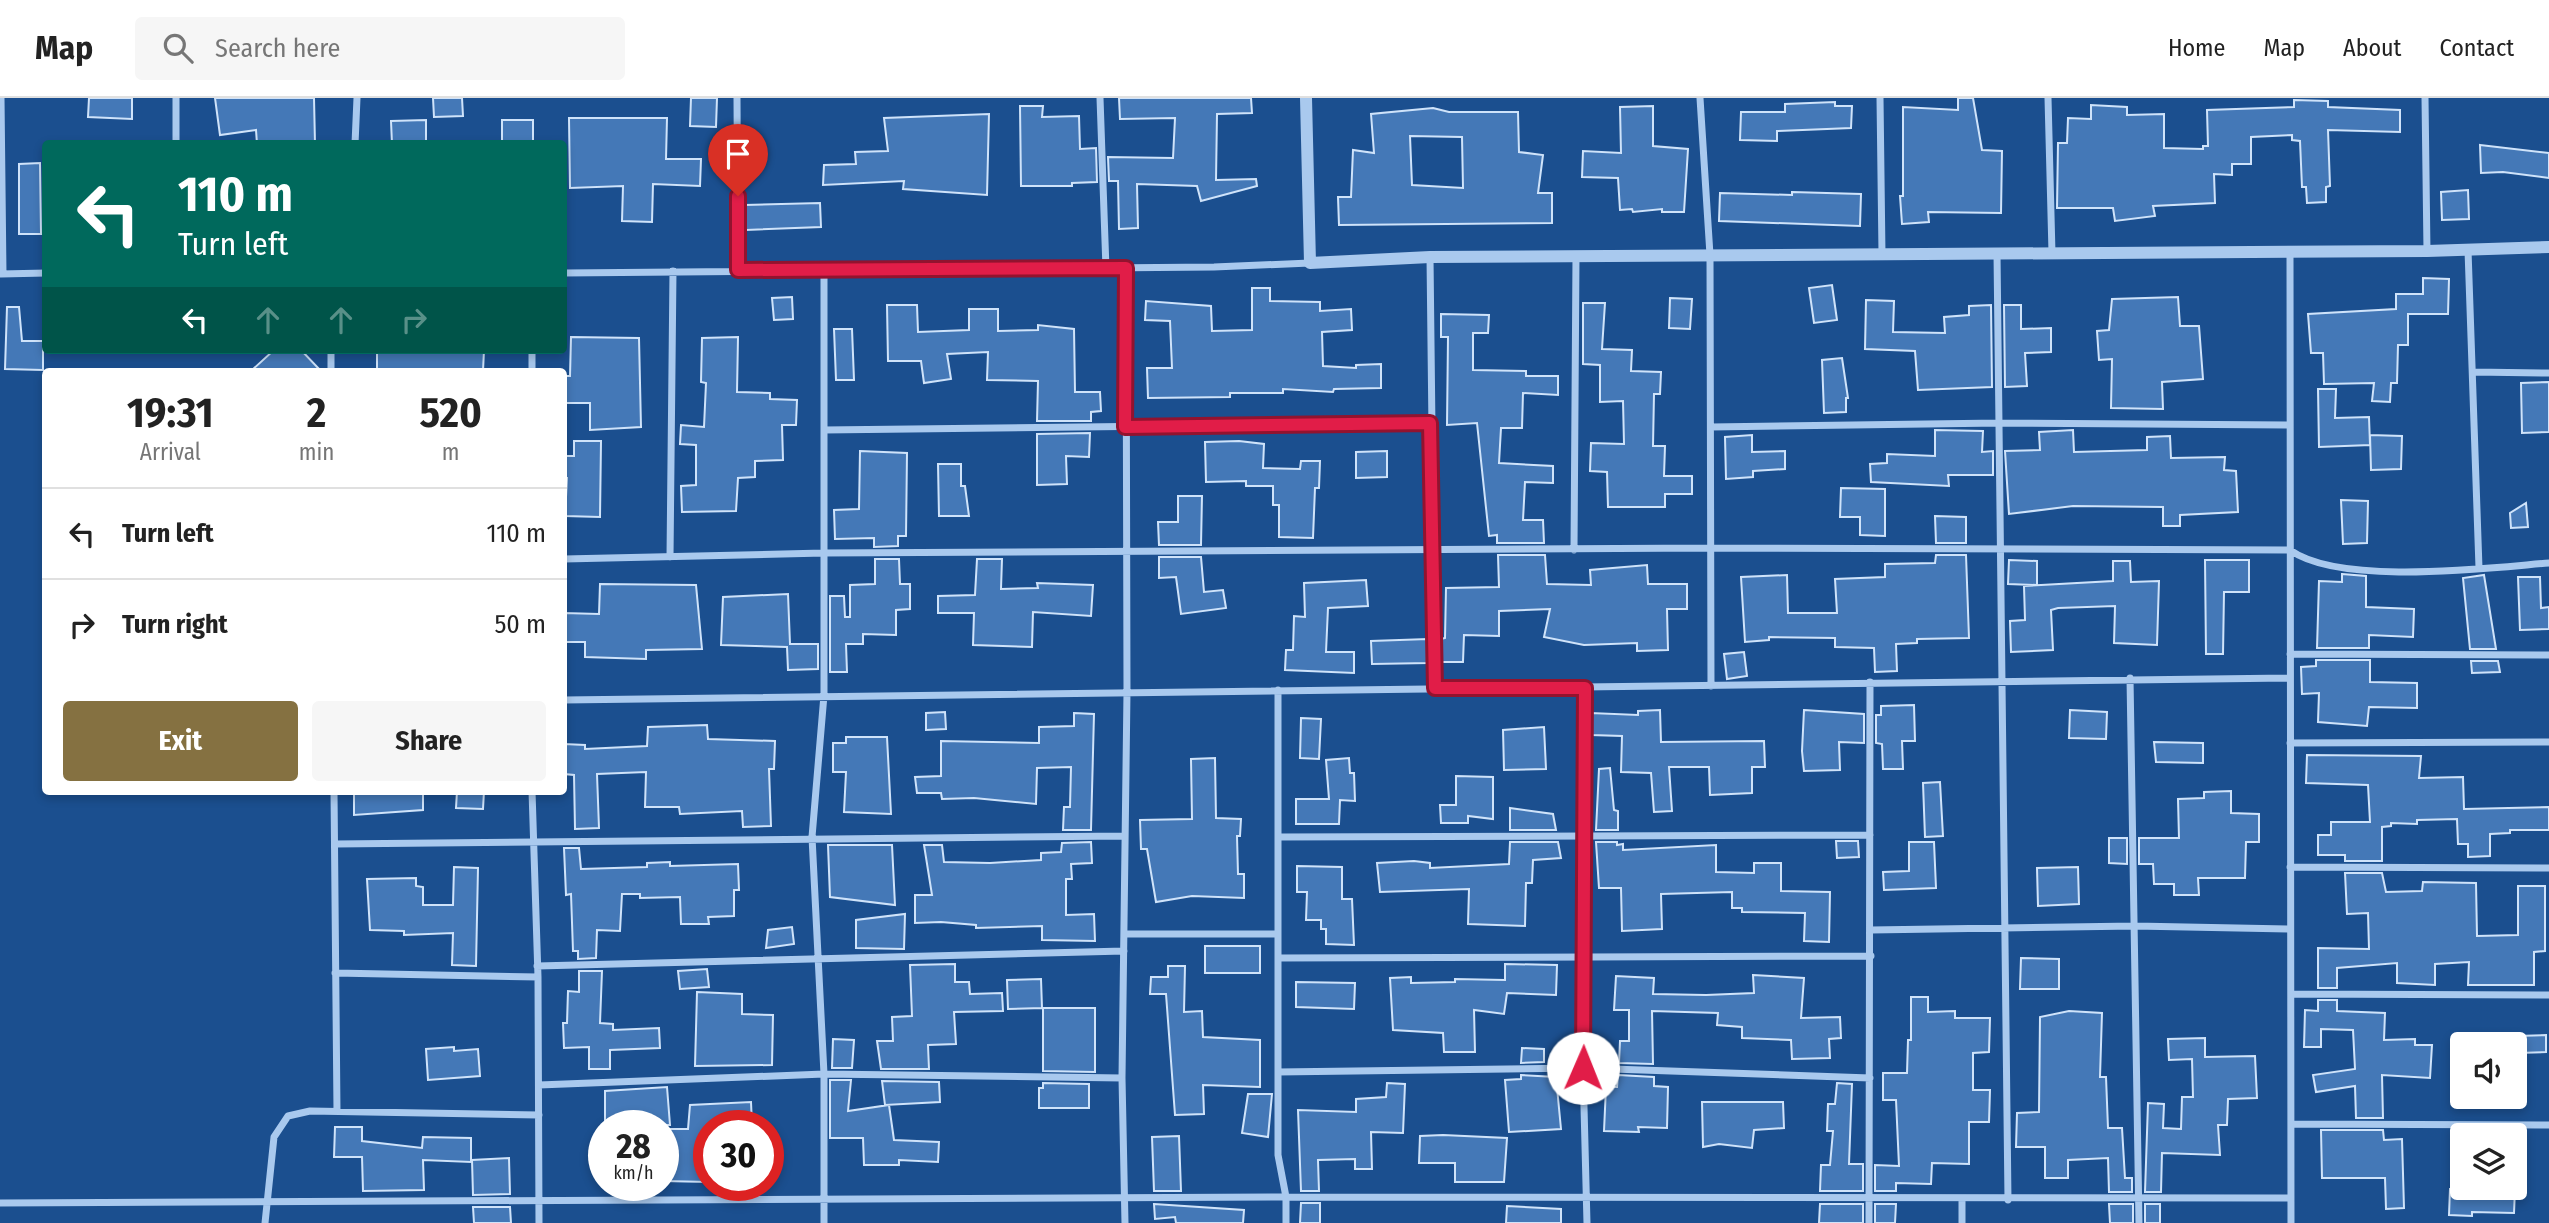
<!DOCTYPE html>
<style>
body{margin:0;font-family:"Fira Sans Condensed",sans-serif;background:#f6f6f6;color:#222;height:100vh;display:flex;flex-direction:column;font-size:26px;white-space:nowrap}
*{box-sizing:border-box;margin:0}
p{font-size:23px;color:#767676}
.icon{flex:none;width:38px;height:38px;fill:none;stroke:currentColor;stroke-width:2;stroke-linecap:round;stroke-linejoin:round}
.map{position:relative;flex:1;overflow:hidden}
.side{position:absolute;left:42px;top:270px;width:525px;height:427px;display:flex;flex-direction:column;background:#fff;border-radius:7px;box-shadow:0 4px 10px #0003}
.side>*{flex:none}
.hud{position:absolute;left:42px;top:42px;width:525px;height:214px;border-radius:7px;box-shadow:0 4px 10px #0003;background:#00695c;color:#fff;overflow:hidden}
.controls{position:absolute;left:2450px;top:934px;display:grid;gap:14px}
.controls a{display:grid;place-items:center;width:77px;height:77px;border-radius:7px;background:#fff;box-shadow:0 4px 10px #0003;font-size:35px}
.speed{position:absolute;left:588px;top:1012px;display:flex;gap:14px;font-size:35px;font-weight:700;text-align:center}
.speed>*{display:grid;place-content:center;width:91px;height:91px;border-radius:50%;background:#fff;box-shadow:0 4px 10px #0003;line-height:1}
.speed small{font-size:18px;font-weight:400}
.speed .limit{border:10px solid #d22;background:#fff;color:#111}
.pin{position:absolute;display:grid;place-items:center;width:60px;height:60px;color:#fff;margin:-72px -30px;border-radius:50% 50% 50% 0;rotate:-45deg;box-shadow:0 0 7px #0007}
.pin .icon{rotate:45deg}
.me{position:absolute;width:77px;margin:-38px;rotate:1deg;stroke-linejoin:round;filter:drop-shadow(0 0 5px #0008)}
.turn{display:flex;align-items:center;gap:24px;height:147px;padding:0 21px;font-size:32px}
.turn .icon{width:91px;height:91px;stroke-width:2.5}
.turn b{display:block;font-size:49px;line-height:60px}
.lanes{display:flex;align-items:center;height:66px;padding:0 21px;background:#0003;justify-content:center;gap:35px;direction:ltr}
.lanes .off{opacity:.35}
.eta{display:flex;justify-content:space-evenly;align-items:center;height:119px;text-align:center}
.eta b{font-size:42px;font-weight:700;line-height:49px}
.primary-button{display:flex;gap:14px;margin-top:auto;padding:14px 21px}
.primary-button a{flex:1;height:80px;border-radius:7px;background:#857141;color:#fff;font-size:28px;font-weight:700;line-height:80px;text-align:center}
.primary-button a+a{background:#f6f6f6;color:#222}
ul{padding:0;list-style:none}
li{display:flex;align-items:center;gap:21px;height:91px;padding:0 21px;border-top:2px solid #e0e0e0}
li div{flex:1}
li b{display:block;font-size:26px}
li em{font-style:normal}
header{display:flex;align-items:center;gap:42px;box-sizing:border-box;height:98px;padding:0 35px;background:#fff;border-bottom:2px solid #e0e0e0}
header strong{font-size:33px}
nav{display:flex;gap:38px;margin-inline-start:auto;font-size:24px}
.search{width:490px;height:63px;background:#f6f6f6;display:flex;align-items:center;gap:18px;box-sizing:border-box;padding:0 24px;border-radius:7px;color:#767676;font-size:26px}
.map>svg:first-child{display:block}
.building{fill:#4478b7;stroke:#cfe3fa;stroke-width:2;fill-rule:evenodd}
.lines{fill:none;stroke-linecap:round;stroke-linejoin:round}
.minor{stroke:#a9c9ee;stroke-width:7}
.tertiary{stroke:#a9c9ee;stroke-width:12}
.route-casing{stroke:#92132f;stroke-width:18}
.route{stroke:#e11d48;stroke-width:12}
</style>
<header>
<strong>Map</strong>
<div class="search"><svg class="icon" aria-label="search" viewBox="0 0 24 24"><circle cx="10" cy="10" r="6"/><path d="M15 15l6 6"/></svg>Search here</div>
<nav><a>Home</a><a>Map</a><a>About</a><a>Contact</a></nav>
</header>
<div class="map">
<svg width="2549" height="1125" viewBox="0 0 2549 1125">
<rect width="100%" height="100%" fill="#1b4f8f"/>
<path class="building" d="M89 0H132V21L88 19Z
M215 0H314L315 46H257L256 32 220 37Z
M433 0H462L463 18 434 19Z
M691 0H717L716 29 690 28Z
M1119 0H1251L1252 15 1217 16 1216 82 1256 81 1257 88 1201 103 1197 88 1137 86 1138 130 1119 131 1118 83H1109L1108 59 1173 60 1175 20 1120 21Z
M1958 0H1973L1982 52 2002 53 2001 115 1928 114 1929 124 1902 126 1900 98H1903V9L1958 12Z
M2294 2 2328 3V9L2400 12V34L2328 32 2330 88 2326 89V104L2307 105 2306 89H2302L2300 43 2292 42V37L2251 39V66H2232V77L2214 76 2215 105 2153 108 2155 118 2115 123 2113 110H2057L2058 45H2067L2068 20 2091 21V7L2127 9V17L2164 16V50L2203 51V48H2208L2207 12 2294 9Z
M1835 4V8H1852L1851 30 1777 33V43L1740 42 1741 14H1785V6Z
M1020 8H1043L1042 19 1079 18 1080 51 1096 50 1097 84 1072 85V88H1021Z
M1653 8V48L1688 51 1684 114H1662V111L1633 114 1632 111 1620 112 1618 80 1582 79 1583 53 1621 55 1620 9Z
M1433 10 1449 14H1518L1519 54 1543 57 1538 95H1552V125L1339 127 1338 99H1351L1353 52 1374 55 1371 16ZM1410 38 1462 39 1463 90 1412 87Z
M989 16 987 97 903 91 904 83 823 87 824 67 856 66 855 54 888 53 884 20Z
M569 20H667L666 61H701L700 88 653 86 652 124 622 123 623 88 570 90Z
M426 22V46H392L391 23Z
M502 22H533V46H502Z
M2480 47 2549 55V80L2503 74 2481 75Z
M40 65 41 136H19V66Z
M2468 92 2469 121 2442 122 2441 94Z
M1792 94 1861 96 1860 128 1719 123 1720 95 1792 97Z
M820 105 821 129 746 132 745 107Z
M2423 180 2449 181 2448 216H2408V247H2398L2397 285H2391L2390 304 2372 303 2374 285 2324 286 2323 255H2311L2308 216 2396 211V196H2423Z
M1832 187 1837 222 1814 225 1809 190Z
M1252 190H1270V203L1320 204V213L1351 211 1352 232 1322 234 1323 268 1356 270V267L1381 266V290L1334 291 1333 294 1283 291V295H1230V299L1148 300 1147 270H1172L1170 223 1145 222 1146 203 1211 208 1212 233 1252 232Z
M792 199 793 221 774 222 772 200Z
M2178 199 2180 228H2199L2203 281 2162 284 2163 311 2111 310 2112 261 2099 262 2097 233 2109 232 2112 201Z
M1670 200 1692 201 1690 231 1669 230Z
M1866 202 1894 203 1893 234 1945 235 1944 219 1969 217V208L1991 207 1992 289 1918 292 1915 253 1865 251Z
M1583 205H1605L1602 251 1632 252 1631 273 1661 274 1660 296H1654L1653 348H1665L1664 378H1692V396H1665V409H1608L1607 374 1590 373 1591 345 1624 346 1623 303 1600 304V267L1583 266Z
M887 207H917L918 234 969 232V211H998V233L1038 232V227L1074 231 1075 294H1100L1101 313 1091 314V323H1037L1038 283 987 282 988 254 947 256 951 281 924 285 921 263H888Z
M2004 207H2021V231L2051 230V254L2025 255 2027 288 2005 289Z
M7 209H19L22 243H43V272L5 271Z
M1441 216 1489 217 1488 235H1473V272L1526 273V278H1558V297L1523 295 1522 330H1501L1499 365 1553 368V385L1525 384 1523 422H1543L1544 445H1497V437L1489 438 1477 325 1447 327 1448 239H1441Z
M834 231H852L854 282H836Z
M571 239 639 240 641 329 590 332V305H566L565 278H570Z
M738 239 737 294 770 295V301L797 302 796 327H782L783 362 755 363V379L738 380 736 413 682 414 681 388 696 387V347L680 346 681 327 704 329 706 285 701 284 702 240Z
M274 252H301L321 273H251Z
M377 252H484L483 273H377Z
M1842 260 1848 300H1846V314L1824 315 1822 262Z
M2549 284V334L2522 335 2521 285Z
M2318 291H2336L2335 320 2369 319 2370 347 2319 349Z
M1935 332 1983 333 1982 354 1993 353V377H1948L1949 388 1871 384 1870 366 1887 365V356L1935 358Z
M2073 332 2074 354 2147 352V339L2170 338 2171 360 2225 359 2224 372 2236 373 2238 414 2180 417V428H2163V409L2073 408 2009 416 2005 353 2040 352 2039 334Z
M1090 335 1089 359 1066 358 1067 386 1037 387V336Z
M1752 337V354L1785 353V371L1753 373V379L1726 381 1725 339Z
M2370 337 2402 338 2401 371 2371 372Z
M574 343H601L600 419 565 418 567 380H564V358H574Z
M1239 343 1264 346 1263 370 1300 371 1301 363H1320L1319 390H1315L1313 440 1279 439V407H1273V388H1246V383L1206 384 1205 344Z
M860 353 907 355 906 438H898V448L874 449V440L835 441 834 412 859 411Z
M1387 353V379L1356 380V354Z
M938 366H961V388H965L969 418H939Z
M1841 390 1885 391V438L1860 437V419H1840Z
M1178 398H1202L1201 447H1159L1158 424H1178Z
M2341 402 2368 403 2367 445 2343 446Z
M2526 405 2528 429 2511 430 2510 415Z
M1935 418 1966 419V445H1936Z
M1498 457H1545L1547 486 1591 487 1590 472 1647 467 1648 486H1687V511H1667L1668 552 1637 553V545L1584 547 1544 539 1550 511 1499 513V538L1464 537 1463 564H1441V541L1445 540 1446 490 1499 489Z
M1936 457H1966L1969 540 1917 541V545L1896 546 1897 573 1875 574 1874 550 1835 549V540L1769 539V542L1745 544 1741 479 1787 477 1788 515H1837L1835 481 1885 479V466L1935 465Z
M1159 459H1201L1204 494 1223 492 1226 510 1181 516 1176 479 1159 480Z
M875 461H899L900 486H910V511L896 512V537L863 536V546H846L847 574H830V498H844L845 519H850V487L875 486Z
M977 461H1002L1001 491 1038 490 1037 485 1093 487 1091 518 1033 514 1032 549 973 547 974 515H938V498L975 497Z
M2009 462 2037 463V487L2008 486Z
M2205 462H2249V494H2224L2223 556H2206Z
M2113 463H2130L2131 484 2159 483 2157 547 2114 545 2115 508 2058 510 2051 512 2053 552 2011 554 2010 523 2025 522 2024 488 2113 483Z
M2342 476 2366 478V509L2414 511 2413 539 2369 537V550H2317L2319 483 2342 484Z
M2484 477 2496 551H2470L2463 480Z
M2518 479H2540L2541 510 2549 509V531L2520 532Z
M1366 482 1368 508 1328 510 1326 554H1354V575L1285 572 1286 552H1293L1294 518 1305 519 1304 485Z
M600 486 696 487 702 551 646 552V561L585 559V544H564V515L599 516Z
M788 496 790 546H818V571L788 572 787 549 721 547 723 499Z
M1428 541 1429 565 1372 566 1371 543Z
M1744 554 1747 578 1727 581 1724 556Z
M2316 562H2370V584L2417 585V610L2369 609 2367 628 2318 624 2319 595 2302 596 2301 569 2316 568Z
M2471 563H2498L2500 574 2472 575Z
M1914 607 1915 643H1902L1903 671H1883L1882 646 1876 645V617H1881V608Z
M1660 612 1661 644 1764 643 1765 669H1752V695L1710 697 1709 669H1669L1672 713 1654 714 1651 675 1621 674 1622 638 1591 637V615L1638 617V613Z
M1804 612 1864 616V645L1839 644 1840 672 1804 673 1802 653Z
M2070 612 2107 614 2106 641 2069 640Z
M945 614 946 631 926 632V615Z
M1074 615 1094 616 1091 732H1063L1064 709H1070L1071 669 1037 670 1036 706 974 700 942 701 941 695H917L915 679 941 678V643L1039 645V629L1074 628Z
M1301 620 1321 621 1319 661 1300 660Z
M707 627 708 641 775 643 774 671H769L771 728 743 729 742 713 680 716 679 709H645L646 674 597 676 599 730 575 731 574 677 564 676V646L585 647V651L647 648 648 629Z
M1544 629 1546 671 1504 672 1503 632Z
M846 639H887L891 716 844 714 846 674H833V645H846Z
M2154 644 2203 645V665L2156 664Z
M2307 657 2421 658 2419 680 2463 679 2464 711 2549 709V732H2510V735L2490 736V758L2468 759V746H2458L2457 721 2417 722V726L2391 725V728L2382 729V763H2345V757H2318V737H2331V724H2370L2368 687 2306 685Z
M1215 660 1216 720 1241 721 1240 738H1237L1238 776H1244V800L1192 798 1156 804 1147 751H1141L1140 722 1192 721 1191 661Z
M1349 660 1350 675H1354L1355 703 1340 702 1339 726H1296V701H1329L1326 662Z
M1610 670 1614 712 1618 713V732H1596L1599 671Z
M1456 678 1493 679V721L1468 718V725H1441L1440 707H1456Z
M1940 684 1943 738 1925 739 1923 685Z
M354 693H423V712L354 717Z
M457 693H484L483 711 456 710Z
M2231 693V715L2259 716V744H2246L2245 780H2198L2199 797H2174V786H2154L2153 766H2139V740H2179L2178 701 2204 700V694Z
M1510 710 1553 716 1556 732H1510Z
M2109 740H2127V766L2109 765Z
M1836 743H1858L1859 759 1837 760Z
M1091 744 1092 765 1071 766 1072 781H1066V817L1094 816 1095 843 1042 842V828L976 830V827L941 824 915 825V797H932L924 747H942L944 764 990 765 1041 762V755L1061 754 1062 745Z
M1510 744H1558L1561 760 1533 762 1532 785H1526L1525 828 1468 826 1469 791 1380 794 1377 765 1414 763 1430 765V770L1509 766Z
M1596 744H1617V747L1623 746V752L1716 747V774L1754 775V765H1781V793L1830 794 1829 844 1804 843 1805 815 1742 814V810H1732V794L1661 796 1662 831 1622 833 1621 790H1599Z
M1909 744H1934L1936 790 1884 792 1883 774 1909 773Z
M828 747H892L895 807 830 799Z
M564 750H579L581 771 647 769V765L670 764V768L738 766 739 792H734V818L708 819 709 826H681L680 799 640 800V796H622L620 833 597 832 596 860 578 861V853H573L571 796 566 797Z
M1297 768 1342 769V801H1352L1354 847 1326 846V831H1321V822H1306L1307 794H1297Z
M454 769 478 770 476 868 452 867 453 835 404 837V833L370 832 367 781 416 780V788L423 789V807H453Z
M2078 769 2079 806 2038 808 2037 770Z
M2345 775H2382L2386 794 2422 793 2423 784 2476 785 2477 838 2518 837V788H2545V853L2534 854V887H2468L2469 864 2435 866V887L2397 885V865L2337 870V890H2318V850L2369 851 2368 815 2347 816Z
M905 816 904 851 856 850V822Z
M792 829 794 846 766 850 768 832Z
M1205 848H1260V875H1205Z
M2021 860 2059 861V891H2020Z
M955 866V884H969L970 896 1002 895 1003 913 954 914 956 946 928 947 929 971H881L877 943H893L892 919 912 918 910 867Z
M1505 866 1557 867 1556 897 1507 895 1504 916 1474 912 1475 954H1444L1443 935 1393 932 1390 880 1411 879V885L1455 884V881L1505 882Z
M1168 868H1185L1184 914 1202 913 1203 939 1260 942V989L1203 987 1204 1016 1175 1017 1166 896H1150L1151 879H1168Z
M707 871 709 889 680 891 678 873Z
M579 873H602L600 925 613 926V932L659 930 660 950 610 952V971H589V949L564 950 563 925H567L568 893 579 894Z
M1753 877 1804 880 1801 920 1840 919 1841 940 1829 941 1830 960 1792 961 1791 942 1742 940V929L1717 927 1718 915 1652 913 1653 966 1619 965 1620 943H1629V912H1614L1616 878 1654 880 1653 896 1706 897 1754 895Z
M1041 881 1042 910 1008 911 1007 882Z
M1296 884 1355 885 1354 911 1296 909Z
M697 894 742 896V916L773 917 772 967 695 968Z
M1911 899H1928V914L1955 913V920H1990L1989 954 1973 955V992H1990L1989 1024H1969V1066L1932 1065 1931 1086 1896 1085V1093H1875V1067L1899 1068 1896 1002H1883V975H1907L1908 942H1911Z
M2318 902H2337V913L2385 915 2384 942 2415 941V947H2432L2430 980 2382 977 2383 1020H2356L2355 988 2316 994 2313 977 2355 971 2353 932 2321 931V949H2304L2305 912 2318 913Z
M1043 910H1095V974L1043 973Z
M2069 913 2102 915 2100 979H2106L2108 1030H2122L2125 1080H2132V1094H2109L2108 1060 2068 1062V1080H2045V1049H2016L2017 1015 2039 1014 2040 919Z
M2546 937V954L2518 955 2517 938Z
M2205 940V959L2255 958 2257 1000 2228 1001 2227 1027H2218L2220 1057 2162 1055 2161 1094H2145L2148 1005 2164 1006 2163 1030 2181 1031 2182 999H2193L2192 961 2169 962 2168 941Z
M833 941 854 942 852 970H832Z
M454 949V953L478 951 480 978 428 982 426 951Z
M1522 950 1544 951V964L1521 965Z
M1521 977 1556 979 1561 1031 1509 1034 1505 982 1521 981Z
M1618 977 1654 979V988L1668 989 1667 1030 1638 1029 1639 1034 1604 1033 1606 989H1617Z
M830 982H851L848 1013 889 1007 894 1042 939 1044 938 1064 899 1062V1067H864L863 1040H830Z
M882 983 939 984 940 1004 885 1007Z
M1043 985 1089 986V1010H1039V990H1043Z
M1387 985 1405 986 1403 1035 1371 1034 1372 1071H1355V1061L1318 1062 1319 1093H1301L1298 1012 1356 1014V1001L1386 999Z
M1837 985 1852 986 1849 1066H1863V1093H1820L1821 1067H1830L1833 1033H1827L1828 1006H1835Z
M667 989 670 1027H605V993Z
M1248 996H1272L1268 1039 1242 1035Z
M751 1004 752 1027H709V1084L663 1083V1031H688L690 1007Z
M1702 1004H1783L1784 1030 1754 1032 1752 1050 1719 1046 1703 1049Z
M335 1029H362V1043L422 1050 423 1039 471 1040V1064L423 1062 424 1092 363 1093 362 1059H334Z
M2321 1032H2383L2384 1042 2402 1041 2404 1110 2386 1111 2385 1080H2322Z
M1443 1037 1507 1040 1504 1084H1455V1065H1419L1420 1038Z
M1179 1038 1181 1093H1154L1152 1039Z
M509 1060 510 1096 473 1097 472 1062Z
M2506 1090 2515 1091 2514 1115 2472 1114V1118L2449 1117 2450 1091Z
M1301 1105H1320V1125H1300Z
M1154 1106 1244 1112 1243 1125H1176L1175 1119 1155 1121Z
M1820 1106H1863V1125H1819Z
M1875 1106H1896L1895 1125H1875Z
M2109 1106H2133V1125H2110Z
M2145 1106H2160V1125H2145Z
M1507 1108 1561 1111V1125H1506Z
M473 1109H510L511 1125H474Z"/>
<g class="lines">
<path class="minor" d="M1 0 3 176
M176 0V46
M737 0 738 172
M1100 0 1106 171
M1700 0 1710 157 1711 588
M1880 0 1882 156
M2048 0 2052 155
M2425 0 2427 153
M355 46 357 0
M2468 152 2479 470
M2290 154 2291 1125
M1997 155 2008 1102
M1430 159 1435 590
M564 175 1214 169 1310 165
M1 176 46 175
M331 273V252
M532 273V252
M2474 274 2549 275
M1711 329 2000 325 2290 327
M824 332 1430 325
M1574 452 1576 158
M670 459 673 173
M564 461 824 455 1710 450 2290 452C2340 488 2487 470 2549 465
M2290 556 2549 557
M2130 580 2139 1125
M1585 590 1583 970 1587 1125
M1278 592V1057L1286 1099V1125
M564 602 2290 580
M2290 645 2549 644
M334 693 337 1013
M532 693 538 879 539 1125
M1278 739 1870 737
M335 746 1125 738
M2290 769 2549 770
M1871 832 2135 828 2290 831
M1124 836H1277
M1278 860 1871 858
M537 868 1124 853
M335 875 538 879
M2291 896 2549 897
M1278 974 1583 970 1870 980
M539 987 824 976 1122 980
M2291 1026 2549 1027
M0 1105 1286 1099 2291 1100
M265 1125 274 1039 288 1018 310 1013 539 1017
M824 1125V976L812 739 824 597V170
M1125 1125 1122 980 1127 594 1126 170
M1869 1125 1870 584
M1962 1125V1101"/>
<path class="tertiary" d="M1306 0 1310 165 1430 159 2427 153 2549 149"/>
</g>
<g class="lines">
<defs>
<path id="route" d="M738 98V172L1126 170 1125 329 1430 325 1435 590H1585L1583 970"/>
</defs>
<use href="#route" class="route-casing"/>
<use href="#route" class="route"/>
</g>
</svg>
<div class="controls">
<a><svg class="icon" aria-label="sound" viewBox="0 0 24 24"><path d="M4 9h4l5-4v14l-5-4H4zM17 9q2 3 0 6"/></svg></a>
<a><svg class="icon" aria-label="layers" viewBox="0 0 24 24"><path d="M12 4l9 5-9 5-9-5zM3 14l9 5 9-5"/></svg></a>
</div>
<div class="speed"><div>28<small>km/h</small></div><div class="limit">30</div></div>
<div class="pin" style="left:738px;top:98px;background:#d93025"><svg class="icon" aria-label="arrive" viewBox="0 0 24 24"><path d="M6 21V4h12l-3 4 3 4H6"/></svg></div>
<svg class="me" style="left:1583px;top:970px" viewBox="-20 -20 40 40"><circle r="19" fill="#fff"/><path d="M0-13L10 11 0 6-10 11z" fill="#e11d48"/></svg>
<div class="hud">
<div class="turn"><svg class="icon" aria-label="left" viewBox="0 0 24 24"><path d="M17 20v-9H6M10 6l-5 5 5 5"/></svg><div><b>110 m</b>Turn left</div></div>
<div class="lanes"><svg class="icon" aria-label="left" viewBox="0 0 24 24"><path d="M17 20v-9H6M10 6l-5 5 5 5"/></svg><svg class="icon off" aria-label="ahead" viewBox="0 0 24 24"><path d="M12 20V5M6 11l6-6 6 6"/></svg><svg class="icon off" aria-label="ahead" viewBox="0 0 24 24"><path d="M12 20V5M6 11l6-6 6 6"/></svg><svg class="icon off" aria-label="right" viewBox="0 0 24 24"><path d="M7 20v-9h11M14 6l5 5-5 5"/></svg></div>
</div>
<section class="side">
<div class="eta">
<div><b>19:31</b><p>Arrival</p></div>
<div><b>2</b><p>min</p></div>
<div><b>520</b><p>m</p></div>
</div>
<ul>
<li><svg class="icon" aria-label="left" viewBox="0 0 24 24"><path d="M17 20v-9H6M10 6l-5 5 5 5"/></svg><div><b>Turn left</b></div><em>110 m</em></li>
<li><svg class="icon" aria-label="right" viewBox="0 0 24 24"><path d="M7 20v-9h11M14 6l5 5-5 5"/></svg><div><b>Turn right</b></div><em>50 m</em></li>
</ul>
<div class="primary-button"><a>Exit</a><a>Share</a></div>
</section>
</div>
